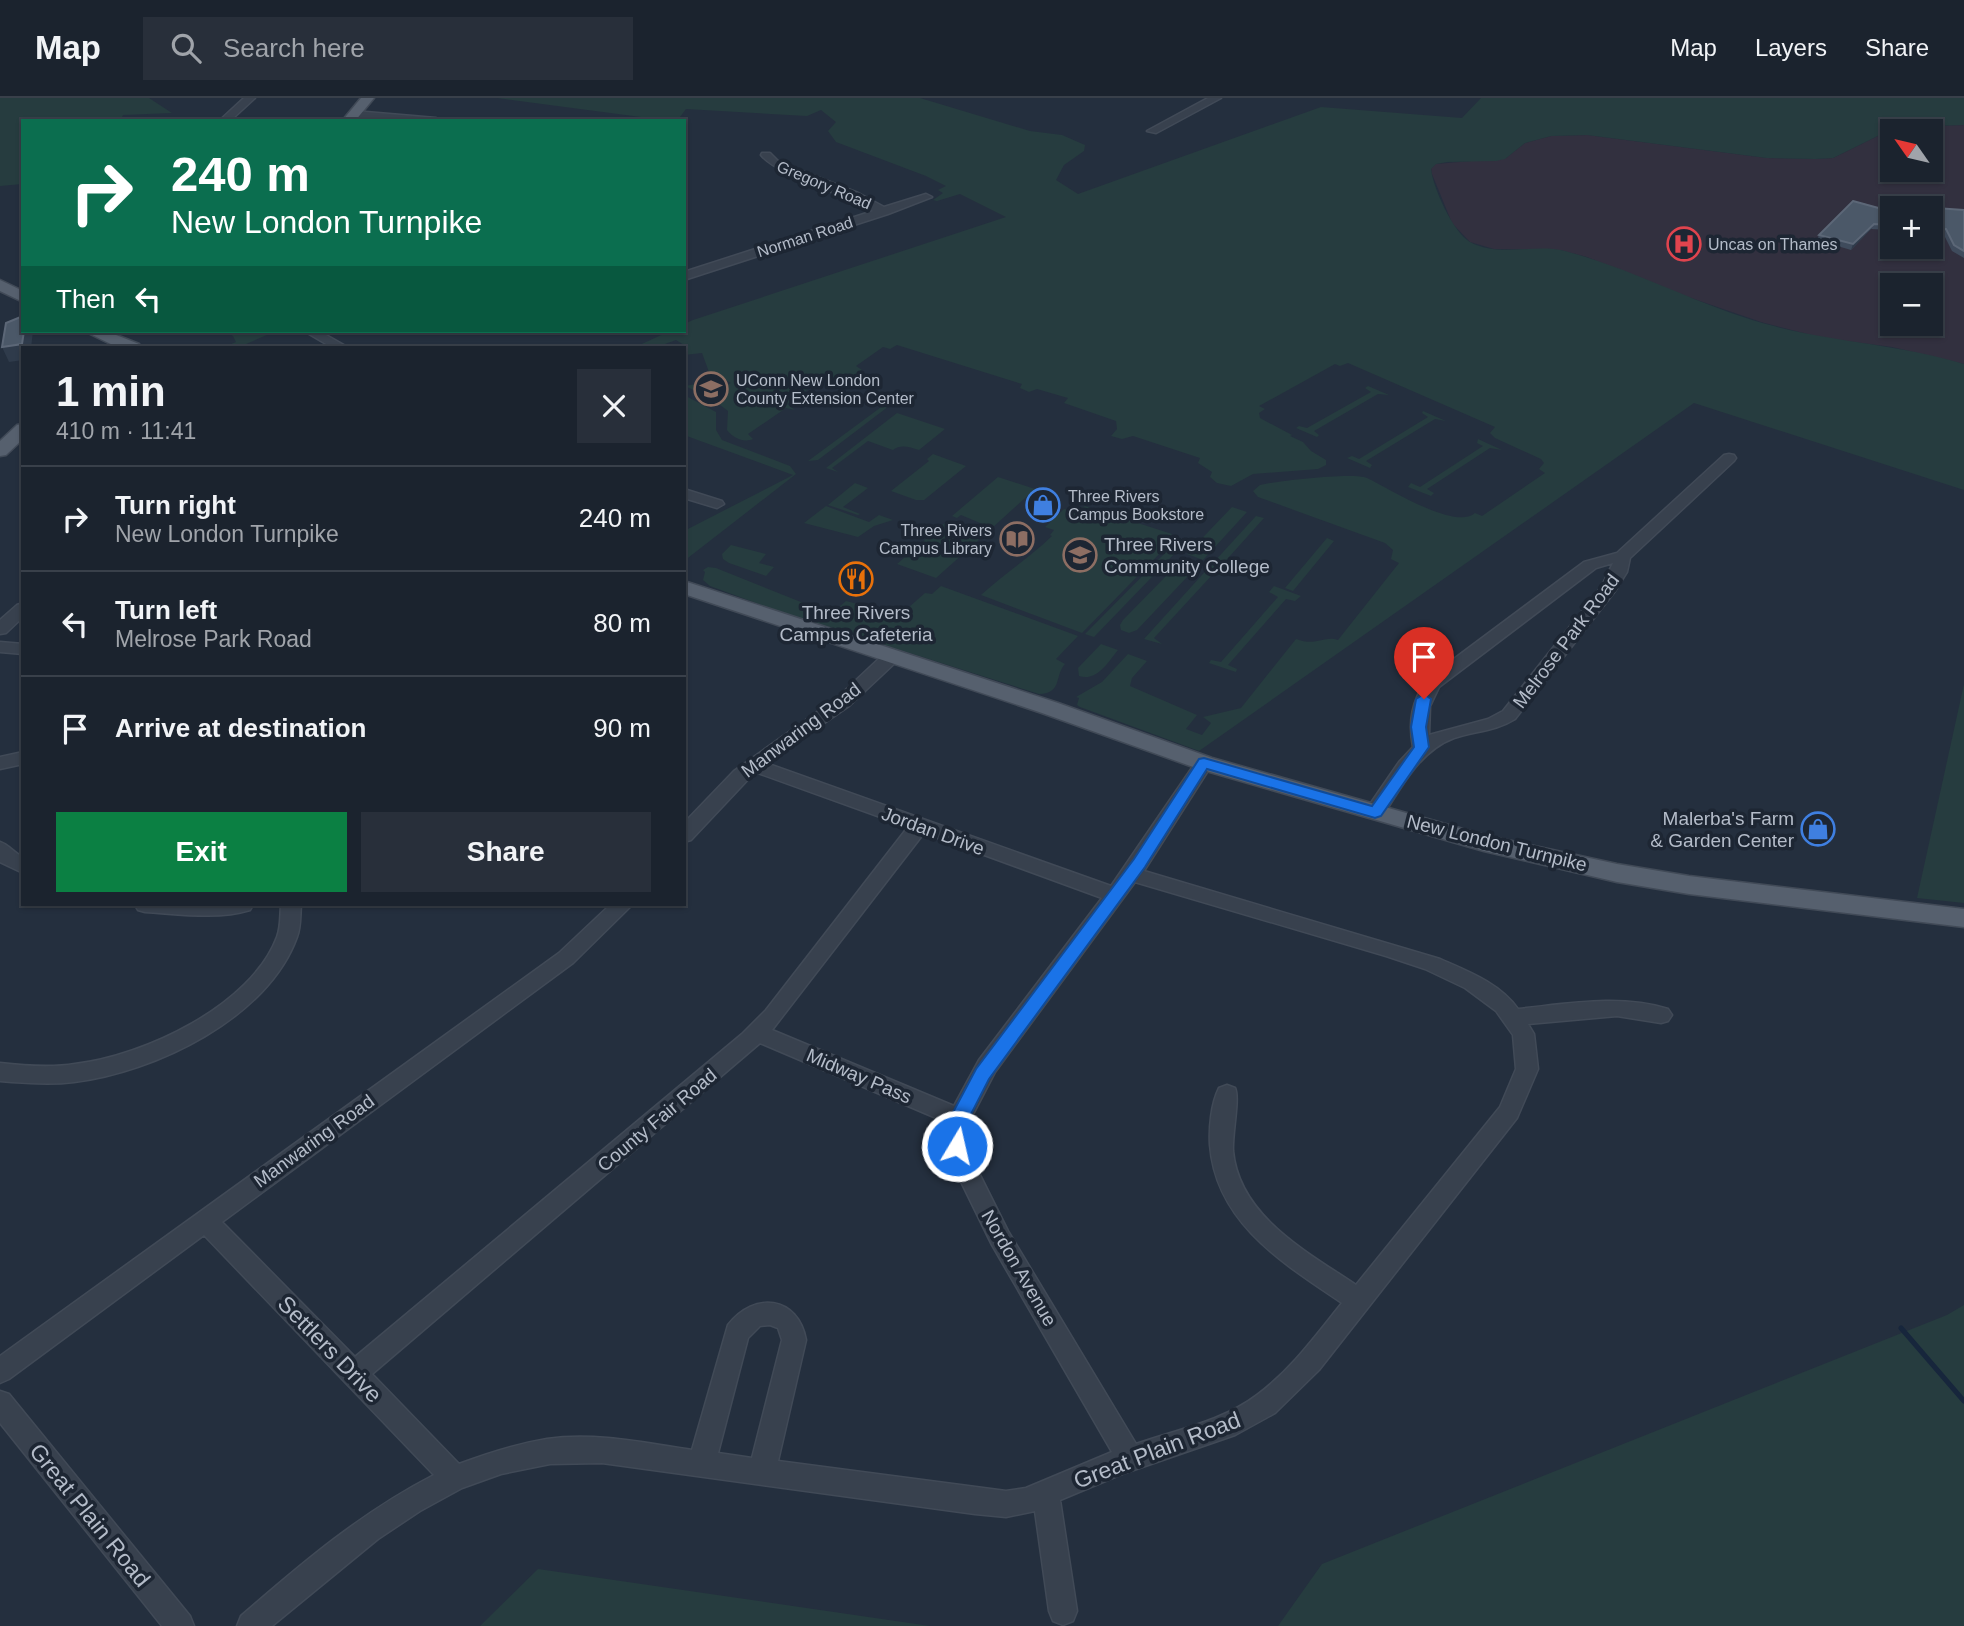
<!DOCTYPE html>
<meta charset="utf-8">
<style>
body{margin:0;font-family:Arial,sans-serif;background:#282f3a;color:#f1f3f6;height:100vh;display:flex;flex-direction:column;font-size:26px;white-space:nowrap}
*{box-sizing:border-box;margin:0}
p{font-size:23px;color:#a0a4aa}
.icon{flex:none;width:38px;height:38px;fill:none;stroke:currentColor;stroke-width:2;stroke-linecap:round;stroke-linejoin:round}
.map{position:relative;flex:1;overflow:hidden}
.sheet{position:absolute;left:21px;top:248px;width:665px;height:560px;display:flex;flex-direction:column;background:#1b232e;border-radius:0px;box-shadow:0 2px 5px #0004,0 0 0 2px #39404a}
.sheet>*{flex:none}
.hud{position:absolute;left:21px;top:21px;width:665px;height:214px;border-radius:0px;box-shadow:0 2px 5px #0004,0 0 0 2px #39404a;background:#0b6e4f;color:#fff;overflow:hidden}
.needle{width:46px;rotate:304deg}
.tools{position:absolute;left:1880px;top:21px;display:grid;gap:14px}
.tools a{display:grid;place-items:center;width:63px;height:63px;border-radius:0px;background:#1b232e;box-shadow:0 2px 5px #0004,0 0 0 2px #39404a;font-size:35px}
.pin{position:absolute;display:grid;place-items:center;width:60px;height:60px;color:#fff;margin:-72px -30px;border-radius:50% 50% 50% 0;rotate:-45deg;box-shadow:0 0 7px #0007}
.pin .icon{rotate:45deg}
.me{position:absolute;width:77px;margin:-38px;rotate:9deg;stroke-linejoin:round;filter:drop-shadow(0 0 5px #0008)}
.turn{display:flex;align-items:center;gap:24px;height:147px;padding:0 35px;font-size:32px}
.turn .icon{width:91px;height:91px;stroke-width:2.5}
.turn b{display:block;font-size:49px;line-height:60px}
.then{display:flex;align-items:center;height:66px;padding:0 35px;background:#0003;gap:14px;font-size:26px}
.round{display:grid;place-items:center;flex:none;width:74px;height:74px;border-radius:0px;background:#282f3a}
.overview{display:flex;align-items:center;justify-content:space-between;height:119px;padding:0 35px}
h1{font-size:42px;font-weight:800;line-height:52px}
.primary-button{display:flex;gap:14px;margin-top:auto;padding:14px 35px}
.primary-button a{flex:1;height:80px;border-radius:0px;background:#0b8043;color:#fff;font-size:28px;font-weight:800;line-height:80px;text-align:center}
.primary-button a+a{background:#282f3a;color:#f1f3f6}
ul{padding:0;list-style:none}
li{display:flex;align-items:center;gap:21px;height:105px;padding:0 35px;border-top:2px solid #39404a}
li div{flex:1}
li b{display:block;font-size:26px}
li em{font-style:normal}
header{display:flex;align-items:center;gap:42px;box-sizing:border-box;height:98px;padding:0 35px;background:#1b232e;border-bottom:2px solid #39404a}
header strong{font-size:33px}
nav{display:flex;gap:38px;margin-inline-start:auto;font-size:24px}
.search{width:490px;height:63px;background:#282f3a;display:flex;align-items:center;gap:18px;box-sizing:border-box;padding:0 24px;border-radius:0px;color:#a0a4aa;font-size:26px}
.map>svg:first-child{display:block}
.medical{fill:#32303f;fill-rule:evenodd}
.green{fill:#263c3f}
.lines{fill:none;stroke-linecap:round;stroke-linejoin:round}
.stream{stroke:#17263c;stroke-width:5}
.minor-casing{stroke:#414a57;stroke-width:3}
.major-casing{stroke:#414a57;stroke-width:3}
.minor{fill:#38414e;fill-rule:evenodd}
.major{fill:#56606e;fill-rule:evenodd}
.wall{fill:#3f4b5c}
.shaded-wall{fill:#2f3b4b}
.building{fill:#4b5868;stroke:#5c6777;stroke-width:2}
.route{fill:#1a73e8;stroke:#114b97;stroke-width:2}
.labels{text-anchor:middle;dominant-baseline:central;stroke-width:7;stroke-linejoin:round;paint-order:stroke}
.far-street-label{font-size:16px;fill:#b4bcc9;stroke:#1d2633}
.far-poi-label{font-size:16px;fill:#b4bcc9;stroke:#1d2633;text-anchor:start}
.poi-label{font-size:19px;fill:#b4bcc9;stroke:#1d2633;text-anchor:start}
.street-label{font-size:19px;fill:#b4bcc9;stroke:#1d2633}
.near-street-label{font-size:23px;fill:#b4bcc9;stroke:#1d2633}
</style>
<header>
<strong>Map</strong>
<div class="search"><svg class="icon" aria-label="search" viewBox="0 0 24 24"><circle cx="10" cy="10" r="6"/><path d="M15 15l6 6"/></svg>Search here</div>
<nav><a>Map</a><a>Layers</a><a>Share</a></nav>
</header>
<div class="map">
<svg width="1964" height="1528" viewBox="0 0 1964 1528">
<rect width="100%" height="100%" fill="#242f3e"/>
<path class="medical" d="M1964 27V266L1892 249 1823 240 1761 224 1668 192 1587 159 1560 152 1494 151 1470 144 1452 125 1432 76 1431 70 1436 66 1506 60 1525 45 1551 38 1587 37 1767 60 1815 61 1833 60 1896 29ZM1892 33H1930V72H1892ZM1892 110H1930V149H1892ZM1892 187H1930V226H1892Z"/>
<path class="green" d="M0 0H149L172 15 123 17 120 23H23V86L0 88Z
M497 0H920L1030 33 1062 37 1085 47 1084 53 1064 67 1056 82 1078 96 1321 9 1462 20 1481 0H1964V27L1896 29 1833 60 1815 61 1767 60 1587 37 1551 38 1525 45 1505 61 1496 63 1447 64 1436 66 1431 71C1433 90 1453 134 1470 144 1499 160 1535 145 1565 153 1634 171 1697 207 1766 226 1831 244 1899 246 1964 266V392L1694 305 1199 653 1080 609 1077 607 1079 600 1076 599 1102 584 1128 556 1147 563 1132 580 1130 588 1197 617 1186 631 1202 637 1211 625 1203 619 1241 610 1296 541C1317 549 1324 537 1338 542L1399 465 1391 461 1393 452 1385 445 1258 399 1253 393 1260 387C1278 383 1352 374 1367 380 1388 390 1456 433 1475 415L1482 418 1545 375 1539 371 1544 365 1541 361 1495 340 1490 335 1495 329 1348 265 1340 268 1335 266 1259 308 1265 311 1259 315 1260 320 1292 337 1290 338 1303 344 1311 353 1326 362V367L1318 371 1253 376 1231 388 1217 385 1210 379 1212 374 1198 365 1200 360 1133 338 1122 341 1111 338 1117 331 1116 323 1064 305 1068 300 1037 291 1029 294 1020 290 1022 286 897 247 890 251 883 249 856 268 862 272 850 280 839 277 834 280 827 278 787 306 795 312 786 310 748 336 753 341C744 345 733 340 727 332L728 313 712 301 685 288 701 285 716 292 731 285 709 274 702 255 684 257V247L676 242 654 250H633L670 233H684V226L693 222 1006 119 960 96 937 103 933 102 943 95 938 92 946 88 926 78 836 44 828 33 836 24 821 12 807 18 686 11 677 23H671Z
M224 233H276L237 250H222L236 244 233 238Z
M1368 288 1389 297 1378 296 1314 333 1319 337 1317 339 1296 330 1299 328 1307 330 1371 294 1365 290Z
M684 297 716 314V332L722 342 790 368 796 376 684 463V433L793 377 684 337Z
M888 304 893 305 818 362 808 363Z
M1423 313 1446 323 1435 321 1366 363 1372 367 1370 370 1347 360 1352 358 1359 361 1428 319 1422 315Z
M897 315 945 331 919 352C909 349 901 346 893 352L868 343 832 370 838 374 826 370Z
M1478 341 1502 352 1490 350 1427 391 1434 395 1431 398 1408 389 1411 385 1420 389 1483 348 1477 345Z
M933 356 966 368 924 402H916L891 393 929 363 927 361Z
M998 379 1035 391 992 430 961 417 957 420 952 418Z
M855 385 868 390 843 409 860 416 858 417 828 407Z
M826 408 869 424 879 417 893 422 874 428 858 439 804 425Z
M1085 408 1172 436 1166 442 1169 443 1163 449 1165 450 1082 535 981 497C1006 474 1028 461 1052 438L1050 437 1054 432 1045 429 1064 411 1076 413Z
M1232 409 1247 414 1203 462 1187 456Z
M1256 418 1264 420 1221 468 1213 465Z
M947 423 951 425 949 428 983 438 936 480 897 466Z
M1327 440 1334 443 1293 493 1285 490Z
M731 447 766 456 759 465 774 469 766 478 729 465 723 461 722 456Z
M1168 452 1176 454 1094 539 1085 536Z
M1211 467 1228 473 1223 478 1213 476 1154 540 1162 546 1144 541Z
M708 469 716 470 831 516 846 503 900 517 925 495 932 496 941 488 1078 538 1056 561 1065 566C1054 578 1063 595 1039 596L783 515 710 488 703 482 705 474 703 472Z
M1176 471 1186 474 1188 478 1137 532 1129 535 1121 532 1120 527 1123 522 1168 476Z
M1274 488 1301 498 1295 503 1286 501 1228 567 1237 571 1236 574 1209 565 1211 562 1221 564 1278 499 1269 494Z
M1101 546 1118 552C1108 564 1097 584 1079 578L1078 570Z
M1964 586V805L1917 800Z
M1964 1207V1528H1278L1322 1466 1947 1217Z
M538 1471 930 1528H480Z"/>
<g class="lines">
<path class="stream" d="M1901 1230 1964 1303"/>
<defs>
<path id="minor" d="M244 0H255L230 23H219Z
M1208 0H1221L1156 35 1147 33Z
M354 13 436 20 441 23H397L350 18V14Z
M762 55H770L779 64 858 95 884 109 926 96 932 99 888 116 684 182V174L873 113C845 96 778 78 761 57Z
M304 233H319L349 250H333Z
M1729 356 1734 357 1736 360 1734 363 1630 460 1627 474 1615 493 1515 621C1496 633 1475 633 1454 640 1419 653 1401 690 1382 719H1368L1366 714 1368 709 1399 664 1413 649C1408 623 1412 603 1427 581L1584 464 1617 455 1724 357ZM1613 465 1602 488 1503 613 1488 621 1429 637 1430 608 1439 589 1596 470Z
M684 391 722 403 724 406 717 410 684 400Z
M23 505V519L6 535 0 536V522L17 507Z
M0 544 23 546V556L0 554Z
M891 554 899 559 897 563 849 608 766 665 1111 788 1198 661H1210L1213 665 1144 773 1440 861C1467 873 1500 885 1518 911 1567 906 1620 896 1668 911L1672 917 1668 923 1661 925 1617 918 1528 926 1534 936 1538 971 1517 1020 1319 1272 1275 1315 1235 1337 1122 1376 1060 1402 1077 1513 1073 1523 1063 1527 1053 1523 1049 1513 1035 1413 1006 1419 975 1416 602 1365 550 1366 501 1376 462 1390 420 1413 378 1441 272 1528H237L241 1518C302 1465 362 1414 434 1377L204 1137 9 1281 0 1285V1258L559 855 610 807H632L573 865 222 1124 355 1259 742 936 766 912 908 729 755 674 691 742 684 744V725L734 673 837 600 885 555ZM924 735 1102 800 979 962 954 1008 772 932ZM1135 784 1386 858 1425 871 1465 890 1496 913 1513 937 1516 971 1500 1009 1356 1187C1307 1154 1239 1118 1233 1053 1232 1036 1240 1000 1235 990L1227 987 1219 990C1211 1006 1209 1030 1210 1047 1216 1125 1283 1165 1342 1205 1316 1237 1291 1272 1257 1297 1223 1323 1176 1332 1136 1346L1008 1133 971 1059 968 1043 971 1020 995 974ZM760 945 948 1025 946 1043 949 1059 992 1147 1112 1354 1026 1390 1006 1393 778 1363 806 1242C798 1198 754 1193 728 1227L692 1352C645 1345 595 1334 547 1341 517 1346 488 1355 459 1366L372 1276ZM770 1227 778 1230 782 1242 752 1360 718 1355 748 1240 760 1228Z
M23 654V666L0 671V659Z
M0 744C9 747 14 755 23 759V775L0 764Z
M135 807H253L250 812C217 822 179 816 145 814L138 812Z
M281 807H301C300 818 301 829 297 839 268 920 155 974 74 984 50 987 25 985 0 983V965C25 968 50 970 75 966 144 958 251 908 277 839 281 829 280 818 281 807Z
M0 1293 9 1296 190 1518 194 1528H162L0 1325Z"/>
<path id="major" d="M361 0H374L355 23H342Z
M0 182 23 193V204L0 193Z
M84 233H106L139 246 141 250H119Z
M23 326V341L6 357 0 358V343L17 327Z
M684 483 1058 605 1212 660 1484 737 1617 766 1689 778 1964 811V829L1689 796 1617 784 1484 753 1196 670 1042 615 684 496Z"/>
</defs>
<use href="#minor" class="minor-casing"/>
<use href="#major" class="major-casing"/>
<use href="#minor" class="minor"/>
<use href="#major" class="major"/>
</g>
<path class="wall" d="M1880 106 1964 112V160L1952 153 1944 137 1930 136V110H1892V132L1871 131 1851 152 1817 142 1819 137 1878 110Z"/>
<path class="shaded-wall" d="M1874 126 1871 131 1851 152 1853 146Z
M24 233H33L31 250H23V262L9 264 2 249Z"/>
<path class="building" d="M1853 103 1882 111 1880 106 1964 112V153L1954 147 1946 131 1930 130V110H1892V127L1874 126 1853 146 1819 137Z
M23 218V233H24L22 246 2 249 6 225Z"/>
<path class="route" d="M1424 596 1431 601 1426 629 1429 649 1381 718 1375 720 1207 671 1145 769 989 981 969 1020 964 1053 957 1055 950 1053 948 1048 950 1020 976 971 1134 761 1199 661 1204 660 1372 708 1414 649 1411 629 1416 601Z"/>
<defs>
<symbol id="hospital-ring" viewBox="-11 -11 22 22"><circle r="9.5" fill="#1d2633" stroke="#e0444e" stroke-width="1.5"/><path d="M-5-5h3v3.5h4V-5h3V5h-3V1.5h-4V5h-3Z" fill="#e0444e"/></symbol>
<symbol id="university-ring" viewBox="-11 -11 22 22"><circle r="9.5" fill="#1d2633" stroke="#8d6e63" stroke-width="1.5"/><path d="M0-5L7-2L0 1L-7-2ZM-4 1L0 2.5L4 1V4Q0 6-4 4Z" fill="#8d6e63"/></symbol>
<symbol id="shop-ring" viewBox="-11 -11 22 22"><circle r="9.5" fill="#1d2633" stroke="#3f7fe0" stroke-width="1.5"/><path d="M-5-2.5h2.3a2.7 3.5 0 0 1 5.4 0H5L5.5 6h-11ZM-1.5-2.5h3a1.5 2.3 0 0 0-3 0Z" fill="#3f7fe0"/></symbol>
<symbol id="library-ring" viewBox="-11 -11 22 22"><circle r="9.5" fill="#1d2633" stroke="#8d6e63" stroke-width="1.5"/><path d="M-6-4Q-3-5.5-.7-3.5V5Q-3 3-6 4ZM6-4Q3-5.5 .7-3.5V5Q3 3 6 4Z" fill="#8d6e63"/></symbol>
<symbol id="restaurant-ring" viewBox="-11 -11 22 22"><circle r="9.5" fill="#1d2633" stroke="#e8710a" stroke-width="1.5"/><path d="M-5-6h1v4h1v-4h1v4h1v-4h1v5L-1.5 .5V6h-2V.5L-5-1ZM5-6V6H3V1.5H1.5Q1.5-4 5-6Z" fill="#e8710a"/></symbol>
</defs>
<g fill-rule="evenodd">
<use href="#hospital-ring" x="1665" y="127" width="38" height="38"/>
<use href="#university-ring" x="692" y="272" width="38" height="38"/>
<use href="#shop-ring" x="1024" y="388" width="38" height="38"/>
<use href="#library-ring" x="998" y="422" width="38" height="38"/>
<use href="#university-ring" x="1061" y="438" width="38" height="38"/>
<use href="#restaurant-ring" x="837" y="462" width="38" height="38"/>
<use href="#shop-ring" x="1799" y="712" width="38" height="38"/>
</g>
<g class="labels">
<g class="far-street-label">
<text transform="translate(824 87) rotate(23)">Gregory Road</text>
<text transform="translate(805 139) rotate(-18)">Norman Road</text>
</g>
<g class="far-poi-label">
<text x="1708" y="146">Uncas on Thames</text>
<text x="736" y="282">UConn New London<tspan x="736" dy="18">County Extension Center</tspan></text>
<text x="1068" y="398">Three Rivers<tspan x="1068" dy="18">Campus Bookstore</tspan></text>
<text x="992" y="432" text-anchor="end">Three Rivers<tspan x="992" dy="18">Campus Library</tspan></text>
</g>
<g class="poi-label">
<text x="1104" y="446">Three Rivers<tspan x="1104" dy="22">Community College</tspan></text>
<text x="856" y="514" text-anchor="middle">Three Rivers<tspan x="856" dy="22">Campus Cafeteria</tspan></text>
<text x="1794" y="720" text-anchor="end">Malerba's Farm<tspan x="1794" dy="22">&amp; Garden Center</tspan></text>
</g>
<g class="street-label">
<text transform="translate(1566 543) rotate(-53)">Melrose Park Road</text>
<text transform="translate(801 632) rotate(-37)">Manwaring Road</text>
<text transform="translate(933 733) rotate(20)">Jordan Drive</text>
<text transform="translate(1497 745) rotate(14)">New London Turnpike</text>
<text transform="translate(859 978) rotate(23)">Midway Pass</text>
<text transform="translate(657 1022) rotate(-40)">County Fair Road</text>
<text transform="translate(314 1043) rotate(-36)">Manwaring Road</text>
<text transform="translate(1019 1170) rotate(60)">Nordon Avenue</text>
</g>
<g class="near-street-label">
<text transform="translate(330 1251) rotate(46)">Settlers Drive</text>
<text transform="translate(1157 1352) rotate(-21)">Great Plain Road</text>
<text transform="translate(90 1417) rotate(51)">Great Plain Road</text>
</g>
</g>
</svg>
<div class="tools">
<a><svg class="needle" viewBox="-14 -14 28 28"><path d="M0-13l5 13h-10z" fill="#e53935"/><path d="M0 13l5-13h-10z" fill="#a0a4aa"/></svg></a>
<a>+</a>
<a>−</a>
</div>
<div class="pin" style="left:1424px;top:601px;background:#d93025"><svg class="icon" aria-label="arrive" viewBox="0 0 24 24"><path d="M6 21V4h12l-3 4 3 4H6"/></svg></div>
<svg class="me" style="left:957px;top:1048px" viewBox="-20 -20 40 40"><circle r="17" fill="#1a73e8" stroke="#fff" stroke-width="3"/><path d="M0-11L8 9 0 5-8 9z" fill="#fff"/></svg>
<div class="hud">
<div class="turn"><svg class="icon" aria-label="right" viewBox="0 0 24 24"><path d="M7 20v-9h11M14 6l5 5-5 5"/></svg><div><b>240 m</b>New London Turnpike</div></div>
<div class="then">Then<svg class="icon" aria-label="left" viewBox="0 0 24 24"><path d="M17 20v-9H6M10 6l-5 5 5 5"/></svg></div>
</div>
<section class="sheet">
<div class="overview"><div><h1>1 min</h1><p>410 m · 11:41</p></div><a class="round"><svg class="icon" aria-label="close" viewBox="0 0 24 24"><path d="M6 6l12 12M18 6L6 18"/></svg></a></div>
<ul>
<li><svg class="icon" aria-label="right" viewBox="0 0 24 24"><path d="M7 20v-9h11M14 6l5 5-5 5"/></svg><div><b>Turn right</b><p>New London Turnpike</p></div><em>240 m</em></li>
<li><svg class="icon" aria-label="left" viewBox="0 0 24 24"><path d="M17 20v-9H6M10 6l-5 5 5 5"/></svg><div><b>Turn left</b><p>Melrose Park Road</p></div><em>80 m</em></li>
<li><svg class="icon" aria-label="arrive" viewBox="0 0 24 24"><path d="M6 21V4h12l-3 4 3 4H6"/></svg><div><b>Arrive at destination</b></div><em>90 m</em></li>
</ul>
<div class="primary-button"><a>Exit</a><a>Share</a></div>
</section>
</div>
